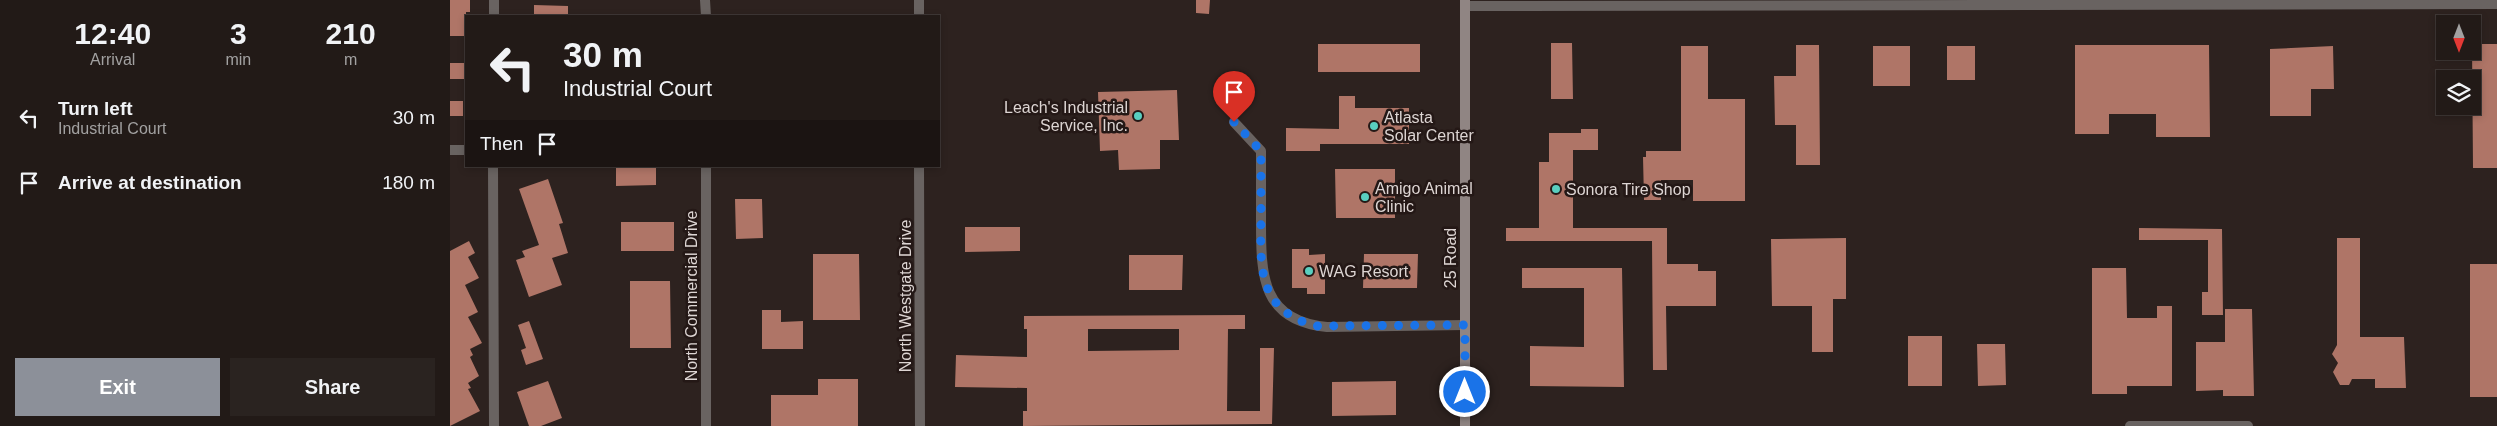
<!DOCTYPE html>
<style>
body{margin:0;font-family:Helvetica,sans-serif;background:#2a2320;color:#f1f3f6;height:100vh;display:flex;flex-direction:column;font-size:19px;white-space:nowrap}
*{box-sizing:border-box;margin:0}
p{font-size:16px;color:#a2a1a1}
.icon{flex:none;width:28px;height:28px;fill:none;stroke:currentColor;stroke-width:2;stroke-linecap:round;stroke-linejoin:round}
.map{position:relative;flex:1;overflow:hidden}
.panel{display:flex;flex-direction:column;background:#221a17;width:450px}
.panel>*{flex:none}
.banner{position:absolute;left:15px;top:15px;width:475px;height:152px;border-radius:0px;box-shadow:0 2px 8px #0003,0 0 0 1px #3f3836;background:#221a17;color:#f1f3f6;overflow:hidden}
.needle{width:32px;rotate:180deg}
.tools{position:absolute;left:1986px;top:15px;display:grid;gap:10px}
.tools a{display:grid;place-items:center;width:45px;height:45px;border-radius:0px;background:#221a17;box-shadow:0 2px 8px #0003,0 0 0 1px #3f3836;font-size:25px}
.pin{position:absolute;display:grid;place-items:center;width:42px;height:42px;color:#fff;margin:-51px -21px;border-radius:50% 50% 50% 0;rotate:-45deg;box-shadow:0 0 5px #0007}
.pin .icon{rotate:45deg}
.me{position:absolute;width:55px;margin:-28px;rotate:0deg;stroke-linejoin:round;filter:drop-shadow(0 0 4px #0008)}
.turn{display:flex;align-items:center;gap:18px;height:105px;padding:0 15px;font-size:22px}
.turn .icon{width:65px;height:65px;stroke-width:2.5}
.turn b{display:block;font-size:35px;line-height:42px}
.then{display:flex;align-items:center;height:48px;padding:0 15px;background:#0003;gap:10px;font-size:19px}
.eta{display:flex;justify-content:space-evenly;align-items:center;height:85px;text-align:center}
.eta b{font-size:30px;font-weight:600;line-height:35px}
.cta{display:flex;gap:10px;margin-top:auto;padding:10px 15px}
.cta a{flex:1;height:58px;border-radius:0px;background:#8c9099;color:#fff;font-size:20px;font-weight:600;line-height:58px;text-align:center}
.cta a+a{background:#2a2320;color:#f1f3f6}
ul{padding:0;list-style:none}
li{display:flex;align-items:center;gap:15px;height:65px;padding:0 15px}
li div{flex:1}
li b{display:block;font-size:19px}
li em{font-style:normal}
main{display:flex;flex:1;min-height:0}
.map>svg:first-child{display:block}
.building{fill:#af7567;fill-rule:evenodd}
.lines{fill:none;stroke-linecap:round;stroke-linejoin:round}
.street{stroke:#696361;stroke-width:10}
.secondary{stroke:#908583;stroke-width:10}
.route{stroke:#1a73e8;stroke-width:9;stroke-dasharray:0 16.2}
.poi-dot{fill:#59cebf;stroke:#241816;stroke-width:2}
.labels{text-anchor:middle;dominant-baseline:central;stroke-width:5;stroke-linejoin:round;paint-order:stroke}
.poi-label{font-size:16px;fill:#ddd5d3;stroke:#241816;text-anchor:start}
.street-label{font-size:16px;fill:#ddd5d3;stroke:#241816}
</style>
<main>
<section class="panel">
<div class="eta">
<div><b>12:40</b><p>Arrival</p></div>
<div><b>3</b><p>min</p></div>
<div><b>210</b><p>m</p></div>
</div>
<ul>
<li><svg class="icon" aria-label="left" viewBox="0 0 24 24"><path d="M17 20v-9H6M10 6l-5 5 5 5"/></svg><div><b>Turn left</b><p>Industrial Court</p></div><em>30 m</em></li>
<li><svg class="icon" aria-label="arrive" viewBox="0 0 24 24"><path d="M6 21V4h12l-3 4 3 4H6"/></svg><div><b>Arrive at destination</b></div><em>180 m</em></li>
</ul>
<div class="cta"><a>Exit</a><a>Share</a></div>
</section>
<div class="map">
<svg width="2047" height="426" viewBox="0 0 2047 426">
<rect width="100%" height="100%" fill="#2d221f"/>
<path class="building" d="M0 0H20V12H16V36H0Z
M746 0H760L759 14 746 13Z
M84 5 118 6V16H84Z
M1101 43H1122L1123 99H1101Z
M868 44H970V72H868Z
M2022 44H2047V168H2023Z
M1346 45H1369L1370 165H1346V125H1325L1324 76H1346Z
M1625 45H1759L1760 137H1706V114H1659V134H1625Z
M1231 46H1258V99H1295V201H1243V180H1211V200H1194L1193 157H1196V151H1231Z
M1423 46H1460V86H1423Z
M1497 46H1525V80H1497Z
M1883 46 1884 89H1861V116H1820V49Z
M0 63H16V79H0Z
M727 90 729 140H710V169L669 170 668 150 650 151 648 92Z
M889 96H905V108H959V144H870V151H836V128L889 129Z
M0 101H13V116H0Z
M1131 129H1148V150H1123V228H1217V264H1248V271H1266V306H1216L1217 370H1203L1202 241H1056V228H1089V162H1099V133H1131Z
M166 166H206V185L166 186Z
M885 169H945V218H886Z
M98 179 113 223 109 224 118 253 102 258 112 285 79 297 66 260 75 257 72 251 89 245 69 189Z
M285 199H312L313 238 286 239Z
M171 222H224V251H171Z
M515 227H570V251L515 252Z
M1689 228 1772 229 1773 315H1752V292H1758V240H1689Z
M1396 238V299H1383V352H1362V306H1322L1321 239Z
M1887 238H1910V337H1954L1956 388H1925V379H1902L1899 385H1890L1883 372 1888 363 1882 354 1887 345Z
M19 241 25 253 18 257 29 278 15 285 28 312 18 317 32 343 20 349 23 355 20 357 29 376 18 383 21 388 18 389 30 411 0 426V251Z
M842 249H859V255L875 254V294H857V288H842Z
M363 254H409L410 320H363Z
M914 254H968L967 288H913Z
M679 255H733L732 290H679Z
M2020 264H2047V397H2020Z
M1072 268H1172L1174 387 1080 386V346L1134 347V288H1072Z
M1642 268H1676L1677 318H1707V306H1722V386H1677V394H1642Z
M180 281H220L221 348H180Z
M1775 309H1802L1804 396H1773V390L1746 391V342H1775Z
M312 310H331V322L353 321V349H312Z
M795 315V329H778L777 411H810V348H824L822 424 573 426V411H577V388L505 387 506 355 577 357V329H574V316ZM638 329H729V350L638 351Z
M79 321 93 359 76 365 71 350 76 348 68 325Z
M1458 336H1492V386H1458Z
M1527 344H1555L1556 385 1528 386Z
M368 379H408V426H321V395H368Z
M98 381 112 418 91 426H79L67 392Z
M946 381V415L882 416V382Z"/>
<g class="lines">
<path class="street" d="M255 0 256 16
M469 0V16
M1015 6 2047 4
M44 16V0
M784 122 811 151C811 175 811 199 811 223 811 276 812 321 877 327L1015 325
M0 150H16
M43 166 44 426
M256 166V426
M469 166 470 426
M1680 426H1798"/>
<path class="secondary" d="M1015 0V426"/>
</g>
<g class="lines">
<path class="route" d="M784 122 811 151C811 175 811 199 811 223 810 272 810 311 866 326L1015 325V392"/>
</g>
<g class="poi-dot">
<circle cx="688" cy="116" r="5"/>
<circle cx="924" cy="126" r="5"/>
<circle cx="1106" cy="189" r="5"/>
<circle cx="915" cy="197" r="5"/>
<circle cx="859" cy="271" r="5"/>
</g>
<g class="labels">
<g class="poi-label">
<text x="678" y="107" text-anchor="end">Leach's Industrial<tspan x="678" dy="18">Service, Inc.</tspan></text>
<text x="934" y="117">Atlasta<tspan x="934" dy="18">Solar Center</tspan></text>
<text x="925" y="188">Amigo Animal<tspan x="925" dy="18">Clinic</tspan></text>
<text x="1116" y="189">Sonora Tire Shop</text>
<text x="869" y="271">WAG Resort</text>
</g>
<g class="street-label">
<text transform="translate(1000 258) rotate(-90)">25 Road</text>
<text transform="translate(241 296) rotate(-90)">North Commercial Drive</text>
<text transform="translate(455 296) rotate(-90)">North Westgate Drive</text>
</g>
</g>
</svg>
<div class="tools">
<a><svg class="needle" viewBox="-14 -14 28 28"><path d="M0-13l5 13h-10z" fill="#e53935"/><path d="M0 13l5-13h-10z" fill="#a2a1a1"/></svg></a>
<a><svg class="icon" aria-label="layers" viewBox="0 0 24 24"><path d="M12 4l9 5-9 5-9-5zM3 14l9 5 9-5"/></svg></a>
</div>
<div class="pin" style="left:784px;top:122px;background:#d93025"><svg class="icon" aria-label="arrive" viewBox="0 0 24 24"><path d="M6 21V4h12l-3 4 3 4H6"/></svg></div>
<svg class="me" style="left:1015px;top:392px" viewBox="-20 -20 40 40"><circle r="17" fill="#1a73e8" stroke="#fff" stroke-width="3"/><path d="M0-11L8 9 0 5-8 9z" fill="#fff"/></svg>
<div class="banner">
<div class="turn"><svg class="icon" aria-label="left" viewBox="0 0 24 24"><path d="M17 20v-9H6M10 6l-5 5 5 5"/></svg><div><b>30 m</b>Industrial Court</div></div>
<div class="then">Then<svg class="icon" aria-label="arrive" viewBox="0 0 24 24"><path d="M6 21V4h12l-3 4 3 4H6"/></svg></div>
</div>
</div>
</main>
